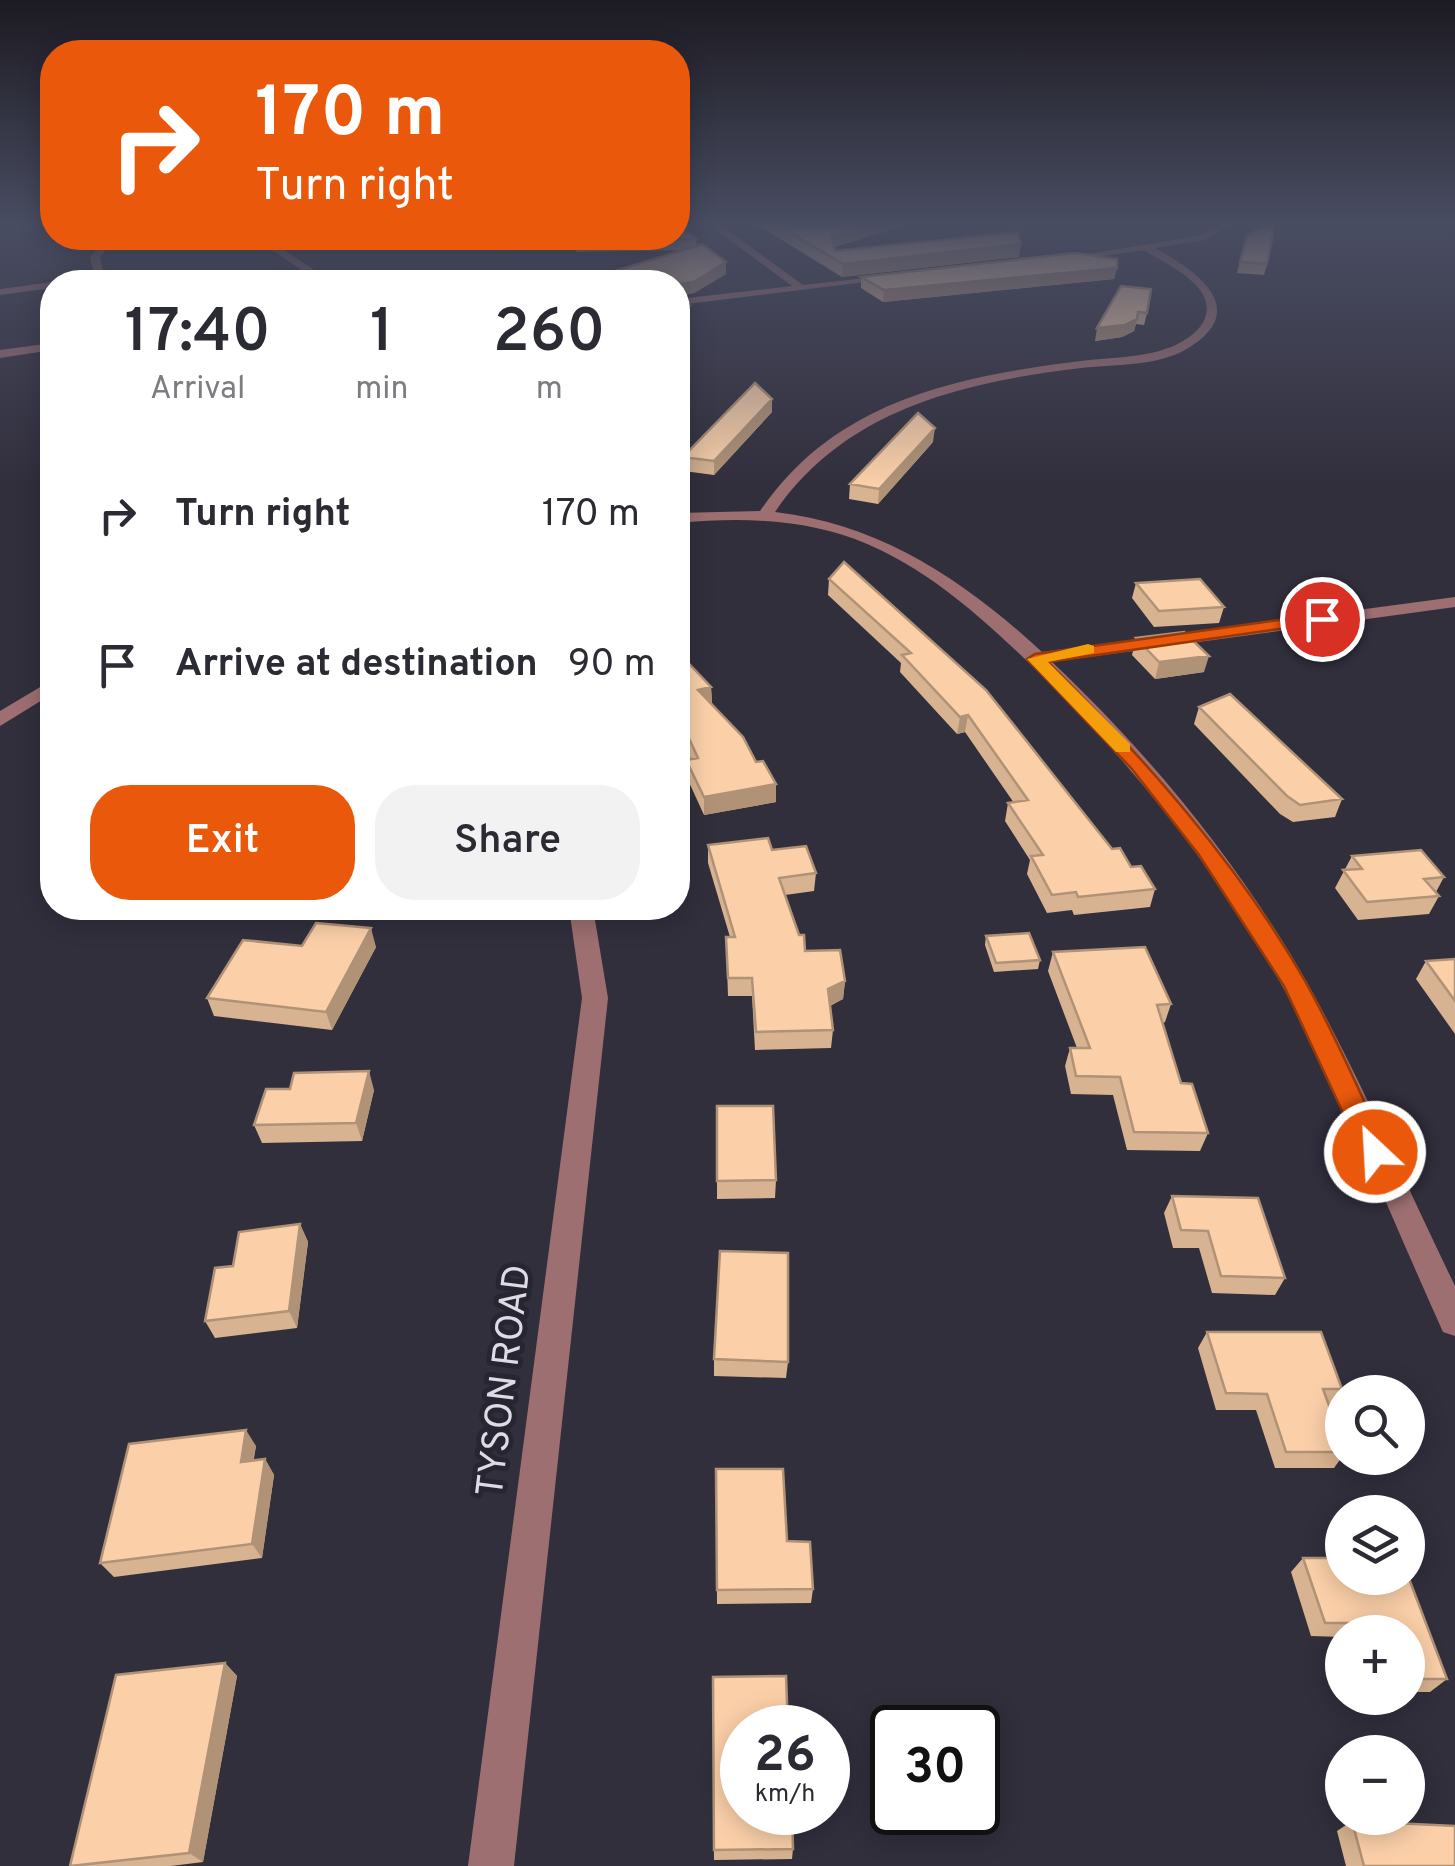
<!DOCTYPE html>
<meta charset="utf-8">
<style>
body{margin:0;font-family:Overpass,sans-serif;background:#f2f2f3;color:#2b2b33;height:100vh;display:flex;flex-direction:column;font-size:38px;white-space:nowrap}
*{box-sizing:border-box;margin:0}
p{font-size:32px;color:#7c7c81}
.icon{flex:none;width:55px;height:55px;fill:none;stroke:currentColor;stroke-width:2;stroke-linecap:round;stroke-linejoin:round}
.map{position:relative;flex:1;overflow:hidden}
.details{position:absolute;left:40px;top:270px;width:650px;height:650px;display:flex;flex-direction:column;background:#fff;border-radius:40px;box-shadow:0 5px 25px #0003}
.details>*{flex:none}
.top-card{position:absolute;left:40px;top:40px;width:650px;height:210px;border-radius:40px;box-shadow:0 5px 25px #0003;background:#ea580c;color:#fff;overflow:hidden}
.fabs{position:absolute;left:1325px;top:1375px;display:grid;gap:20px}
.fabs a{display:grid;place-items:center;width:100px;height:100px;border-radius:50%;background:#fff;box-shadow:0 5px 25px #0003;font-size:50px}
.speed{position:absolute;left:720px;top:1705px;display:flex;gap:20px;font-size:50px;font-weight:700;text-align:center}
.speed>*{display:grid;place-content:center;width:130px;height:130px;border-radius:50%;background:#fff;box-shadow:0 5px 25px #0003;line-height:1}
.speed small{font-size:25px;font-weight:400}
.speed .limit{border:5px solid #111;border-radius:15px;background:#fff;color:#111}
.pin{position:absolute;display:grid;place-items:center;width:85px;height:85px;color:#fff;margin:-42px;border:5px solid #fff;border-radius:50%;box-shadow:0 2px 10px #0007}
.me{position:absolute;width:110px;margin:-55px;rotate:335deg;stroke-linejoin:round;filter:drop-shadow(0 0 8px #0008)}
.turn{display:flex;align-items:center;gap:35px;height:210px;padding:0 50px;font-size:45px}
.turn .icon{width:130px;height:130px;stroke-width:2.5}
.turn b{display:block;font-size:70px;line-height:85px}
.eta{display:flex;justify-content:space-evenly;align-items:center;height:170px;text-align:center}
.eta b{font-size:60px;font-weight:600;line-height:70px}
.button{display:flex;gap:20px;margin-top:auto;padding:20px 50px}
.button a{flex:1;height:115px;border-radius:40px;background:#ea580c;color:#fff;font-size:40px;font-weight:600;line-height:115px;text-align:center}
.button a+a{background:#f2f2f3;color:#2b2b33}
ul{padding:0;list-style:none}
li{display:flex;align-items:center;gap:30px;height:150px;padding:0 50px}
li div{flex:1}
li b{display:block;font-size:38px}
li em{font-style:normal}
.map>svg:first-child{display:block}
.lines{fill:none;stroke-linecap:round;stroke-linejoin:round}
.minor{fill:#9d6f71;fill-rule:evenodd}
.wall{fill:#d8b391}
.shaded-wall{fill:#b09276}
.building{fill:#fbd0a9;stroke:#b09276;stroke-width:2.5}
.route{fill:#ea580c;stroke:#983908;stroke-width:2.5}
.slow{fill:#f59e0b}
.labels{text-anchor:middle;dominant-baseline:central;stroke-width:10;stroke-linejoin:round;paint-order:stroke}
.near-street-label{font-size:38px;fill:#dddbe4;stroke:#282533}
</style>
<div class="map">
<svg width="1455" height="1866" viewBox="0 0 1455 1866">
<rect width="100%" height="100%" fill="#322f3d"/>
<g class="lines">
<path class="minor" d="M708 224H719L803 285 893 275 898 278 678 305V299L792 286Z
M1220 224H1232L1205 240 1155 248C1193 269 1250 306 1193 345 1162 367 1117 364 1081 368 964 382 845 409 775 512 881 524 965 581 1042 652L1455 597V607L1052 662C1151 755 1241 866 1308 984 1362 1082 1406 1185 1455 1286V1336L1443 1332C1390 1215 1343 1093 1280 982 1212 863 1126 756 1028 662 975 611 915 558 843 535 789 518 733 518 678 523V513L760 511C794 462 833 431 888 406 946 381 1010 370 1073 362 1105 357 1140 359 1171 347 1183 342 1200 332 1205 318 1217 285 1165 264 1144 250L1062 262 1057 259 1199 236Z
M103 238H113L100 258 106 282H96L90 258Z
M265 238H273L277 245 317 272 308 274 270 249Z
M52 282V288L0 295V289Z
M52 343V350L0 358V350Z
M52 680V694L0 726V711Z
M569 908H593L608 998 514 1866H468L582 998Z"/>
</g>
<path class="wall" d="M756 224H909L834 247 835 251 1019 257 842 277Z
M1247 235 1267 264 1264 275 1237 273Z
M576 238 696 239 697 246 726 274 694 293 678 296V282L683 250 576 252Z
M1117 268 1114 279 883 302 861 288V277Z
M1121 286 1147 313 1144 325 1136 324 1134 331 1122 337 1095 341Z
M772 399V412L714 475 684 471 683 457Z
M933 442 878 504 849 499 850 484Z
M844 562 1112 849 1155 889 1150 907 1074 915 1072 910 1047 913 1027 874 1030 860 1005 821 1008 803H1014L965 732 957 734 900 672 901 663 828 595 829 579Z
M1136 583 1224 607 1219 623 1154 627 1132 598Z
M1136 638 1204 672 1155 679 1132 655Z
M678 652 711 687 712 703 756 762 776 784V802L704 815 687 778 686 760 691 759 681 738 678 734Z
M1199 707 1342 799 1335 817 1293 822 1280 814 1194 724Z
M708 845 772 850 816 873 814 891 785 895 805 951 845 981 843 999 830 1006 833 1030 831 1048 755 1050 752 996H728L726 937H730L708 863Z
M1352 856 1444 877 1436 892 1439 896 1429 914 1358 920 1335 888Z
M986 936 1040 960 1038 969 994 972 985 945Z
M302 946 376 947 332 1030 214 1016 207 998Z
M1053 952 1171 1004 1165 1022 1163 1023 1181 1083 1208 1133 1200 1151 1127 1150 1113 1095 1071 1094 1065 1066 1070 1048H1077L1048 971Z
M1455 959V1034L1416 979 1426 961Z
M374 1090 362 1141 262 1143 254 1125Z
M717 1106 776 1180 775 1198 717 1199Z
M1172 1196 1285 1278 1275 1295 1212 1293 1199 1248H1173L1164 1213Z
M300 1224 308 1242 297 1328 215 1338 205 1321 233 1266Z
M1207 1332 1342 1389 1329 1405 1342 1441V1457L1334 1468H1275L1256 1410H1216L1198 1348Z
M714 1359 788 1362 786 1378 714 1376Z
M256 1446 253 1461 265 1459 274 1475 262 1558 114 1577 100 1563Z
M716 1469 787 1541 813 1589 811 1603 717 1604Z
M1303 1558H1342V1578H1408V1576L1447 1679 1430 1692H1408V1632H1342V1637L1311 1636 1291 1572Z
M225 1663 237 1676 203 1862 171 1866H70Z
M713 1677 793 1849 792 1859 714 1860Z
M1352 1821 1455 1866H1346L1337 1831Z"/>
<path class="shaded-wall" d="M871 224H909L831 248 832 236Z
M1021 244 1019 257 842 277 843 264Z
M726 262V274L694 293 678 296V284Z
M1117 268 1114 279 883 302 884 290Z
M689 306V318L678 329V317Z
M1137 319 1134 331 1122 337 1095 341 1097 328Z
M772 399V412L714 475V461Z
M935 428 933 442 878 504 879 489Z
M1209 656 1204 672 1155 679 1159 662Z
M711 687 712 703 698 690Z
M968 715 965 732 957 734 960 717Z
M776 784V802L704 815V797Z
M129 908H153L131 913Z
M371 928 376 947 332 1030 326 1012Z
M845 981 843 999 826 1007 828 989Z
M369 1071 374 1090 362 1141 356 1123Z
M300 1224 308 1242 297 1328 289 1311Z
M246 1430 256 1446 251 1478 241 1462Z
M265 1459 274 1475 262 1558 252 1544Z
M225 1663 237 1676 203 1862 189 1853Z"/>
<path class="building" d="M678 224 696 239 576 242V238H678Z
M776 224H871L832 236 835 251 1018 232 1021 244 843 264Z
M1268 224H1275L1267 264 1240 262 1247 235Z
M702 244 726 262 694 282 678 284V282H580Z
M1075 253 1117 259V268L884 290 861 277Z
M1121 286 1151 289 1147 313 1138 312 1137 319 1125 325 1097 328Z
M689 306 678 317V307Z
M755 383 772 399 714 461 683 457Z
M918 413 935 428 879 489 850 484Z
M844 562 986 690 1112 849 1120 848 1131 867 1141 866 1155 889 1078 897 1076 892 1052 895 1031 856 1043 855 1008 803 1028 800 968 715 960 717 902 655 911 653 829 579Z
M1200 579 1224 607 1159 611 1136 583Z
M1184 632 1209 656 1159 662 1136 638Z
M678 652 711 687 698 690 743 737 756 762 763 761 776 784 704 797 686 760 698 758 681 721 678 717Z
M1230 694 1342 799 1300 805 1287 796 1199 707Z
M768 838 772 850 806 846 816 873 779 878 799 935H804L805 951 840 950 845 981 828 989 833 1030 756 1032 752 978H728L726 937H735L708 845Z
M1421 850 1444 877 1424 879 1439 896 1367 902 1343 870 1362 869 1352 856Z
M316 923 371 928 326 1012 207 998 243 940 302 946Z
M1029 933 1040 960 996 963 986 936Z
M1145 947 1171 1004 1157 1005 1181 1083 1192 1084 1208 1133 1134 1132 1120 1077 1076 1076 1070 1048H1090L1053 952Z
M1455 959V1001L1426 961Z
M369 1071 356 1123 254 1125 266 1089H290L294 1073Z
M717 1106H773L776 1180 717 1181Z
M1172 1196 1258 1198 1285 1278 1221 1276 1208 1231 1181 1230Z
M300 1224 289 1311 205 1321 215 1268 233 1266 239 1232Z
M720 1251 788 1253V1362L714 1359Z
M1207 1332H1321L1342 1389H1323L1342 1441V1452H1286L1267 1394 1226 1393Z
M246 1430 241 1462 265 1459 252 1544 100 1563 129 1444Z
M716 1469H783L787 1541 810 1542 813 1589 717 1590Z
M1303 1558H1342V1578H1408V1576L1447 1679H1408V1632H1360L1357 1623H1325Z
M225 1663 189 1853 70 1866 116 1675Z
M786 1676 788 1728H742V1812H792L793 1849 714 1850 713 1677Z
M1352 1821 1455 1826V1866H1364Z"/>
<linearGradient id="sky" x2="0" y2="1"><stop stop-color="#1c1a22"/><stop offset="0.46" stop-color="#494d62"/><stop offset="1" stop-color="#494d62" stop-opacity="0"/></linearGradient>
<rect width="1455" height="485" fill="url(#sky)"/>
<path class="route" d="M1322 614 1330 619 1328 622 1048 662C1145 759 1237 862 1305 981 1336 1036 1361 1096 1388 1152L1384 1160H1365L1284 986 1199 855 1132 769 1027 659 1035 654Z"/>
<path class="slow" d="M1088 644 1094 646V653L1048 662 1130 744V752H1116L1027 659Z"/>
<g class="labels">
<g class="near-street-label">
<text transform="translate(506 1381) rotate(-83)">TYSON ROAD</text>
</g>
</g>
</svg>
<div class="fabs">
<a><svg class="icon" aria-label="search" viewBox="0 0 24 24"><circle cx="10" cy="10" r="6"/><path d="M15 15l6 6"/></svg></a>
<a><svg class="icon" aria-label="layers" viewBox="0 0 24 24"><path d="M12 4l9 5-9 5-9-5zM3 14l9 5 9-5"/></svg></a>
<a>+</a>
<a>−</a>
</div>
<div class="speed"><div>26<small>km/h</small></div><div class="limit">30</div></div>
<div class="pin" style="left:1322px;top:619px;background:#d93025"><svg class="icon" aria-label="arrive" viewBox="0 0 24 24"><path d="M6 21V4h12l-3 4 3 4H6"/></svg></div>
<svg class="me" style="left:1375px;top:1152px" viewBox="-20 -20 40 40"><circle r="17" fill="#ea580c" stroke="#fff" stroke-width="3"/><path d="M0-11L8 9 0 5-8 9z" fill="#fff"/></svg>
<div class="top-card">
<div class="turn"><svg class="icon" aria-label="right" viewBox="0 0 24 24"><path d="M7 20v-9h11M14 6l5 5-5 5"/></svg><div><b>170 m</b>Turn right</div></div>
</div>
<section class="details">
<div class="eta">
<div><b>17:40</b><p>Arrival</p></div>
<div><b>1</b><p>min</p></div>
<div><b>260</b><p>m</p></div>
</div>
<ul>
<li><svg class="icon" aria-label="right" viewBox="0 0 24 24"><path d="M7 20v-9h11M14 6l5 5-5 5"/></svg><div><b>Turn right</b></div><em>170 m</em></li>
<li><svg class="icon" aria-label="arrive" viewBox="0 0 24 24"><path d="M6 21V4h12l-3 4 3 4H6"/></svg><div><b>Arrive at destination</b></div><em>90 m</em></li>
</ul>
<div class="button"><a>Exit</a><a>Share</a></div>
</section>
</div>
